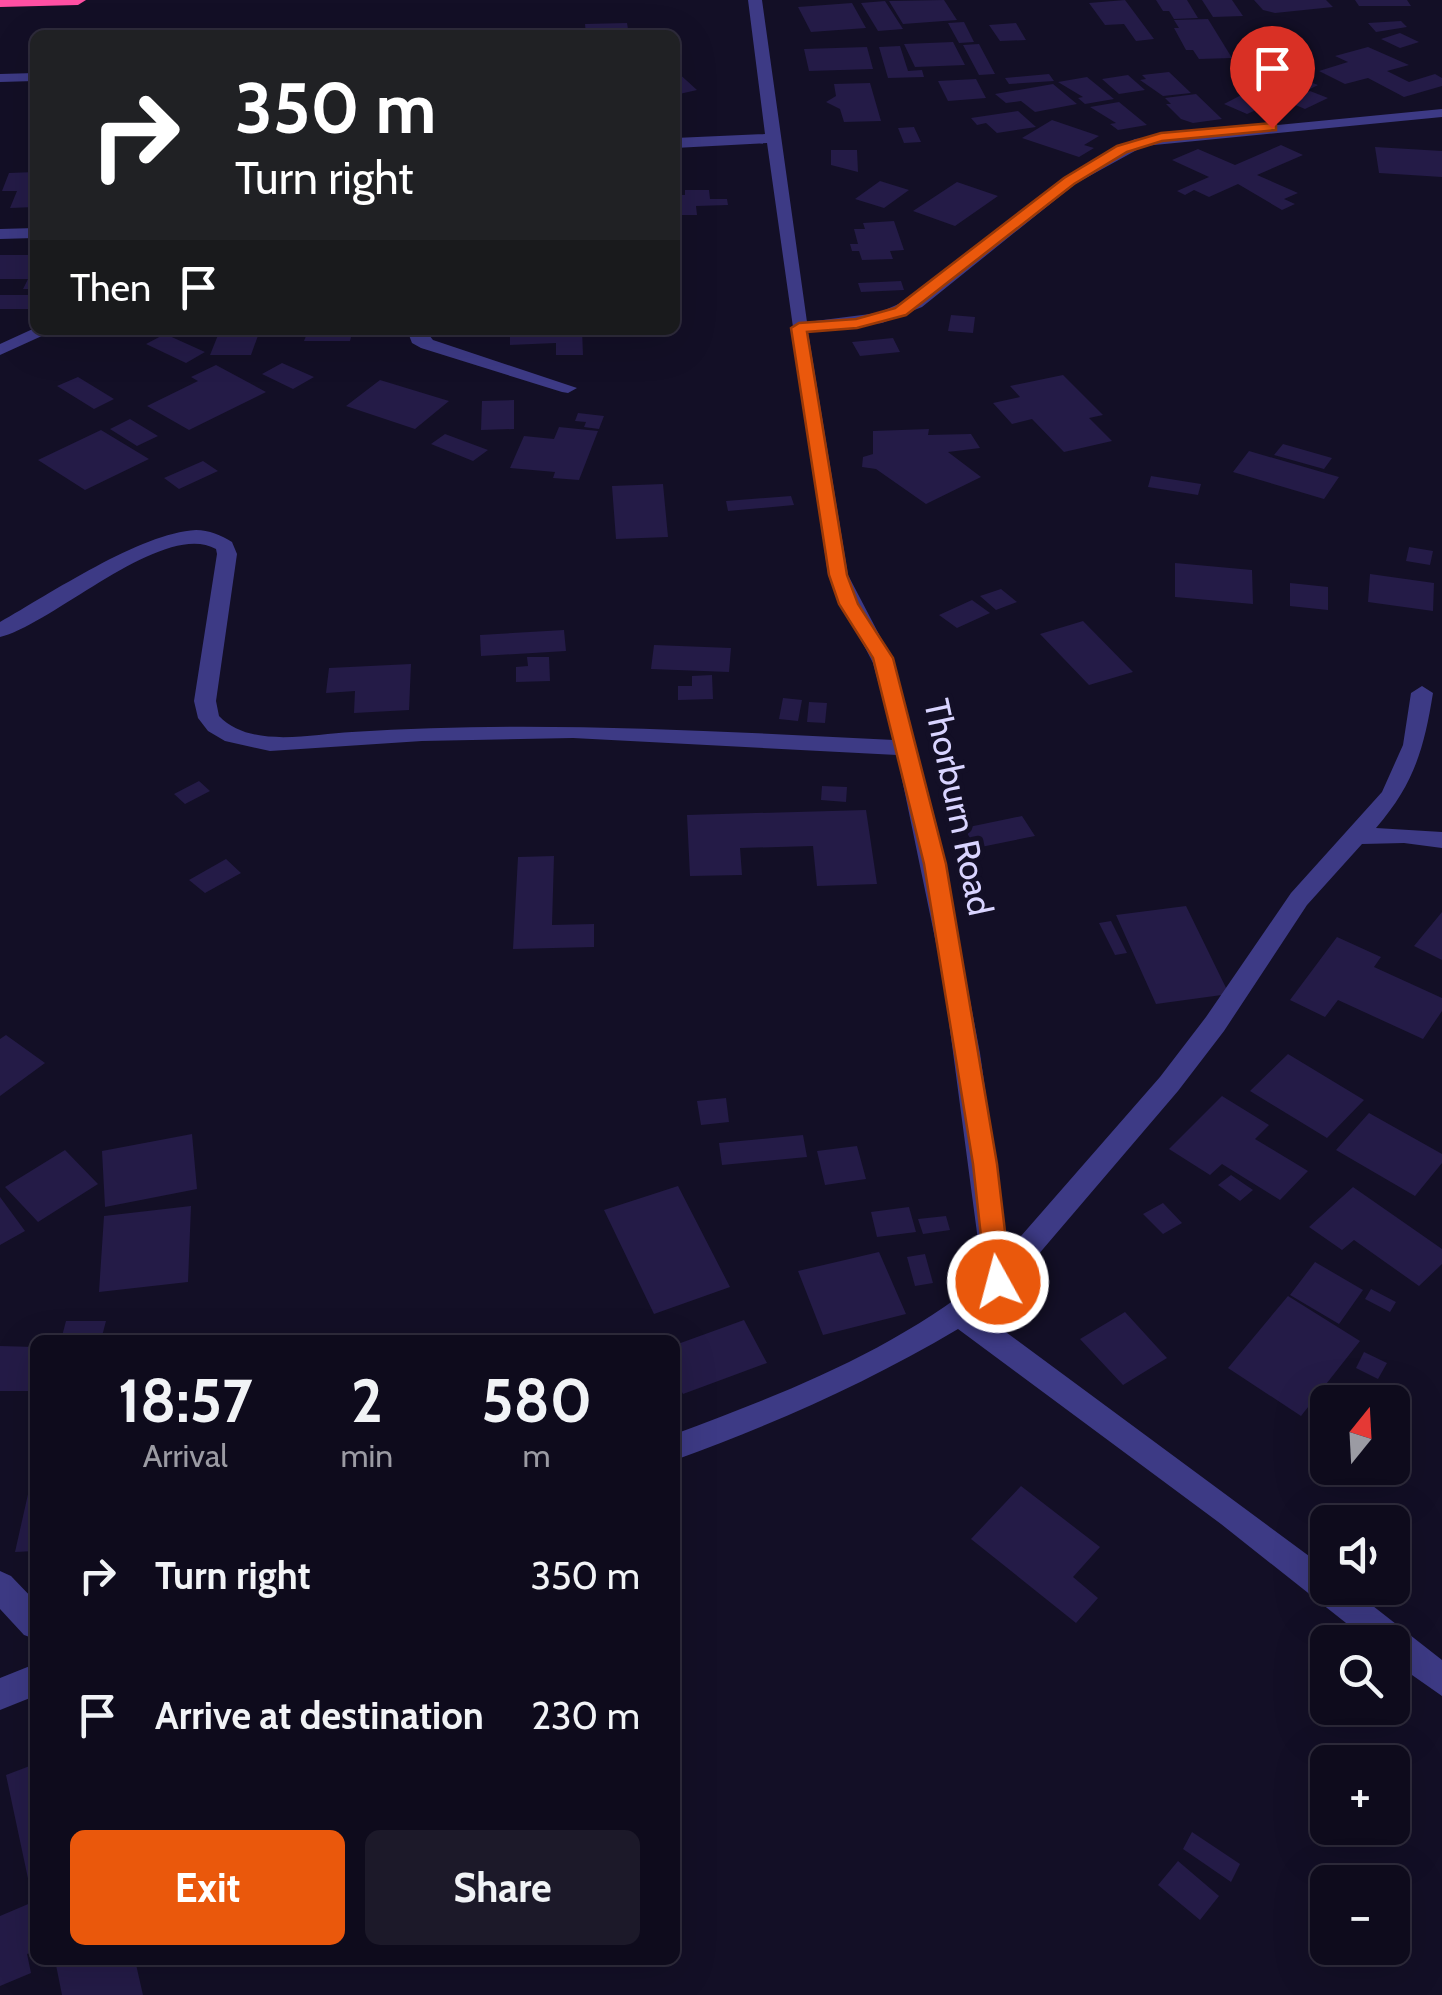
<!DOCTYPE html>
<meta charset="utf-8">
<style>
body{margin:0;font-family:Cabin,sans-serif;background:#1c1929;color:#f1f3f6;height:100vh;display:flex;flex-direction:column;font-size:38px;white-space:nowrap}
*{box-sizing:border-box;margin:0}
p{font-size:32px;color:#9b9ba3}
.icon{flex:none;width:55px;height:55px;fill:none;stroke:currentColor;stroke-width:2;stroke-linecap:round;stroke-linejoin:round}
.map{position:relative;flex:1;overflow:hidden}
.details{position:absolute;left:30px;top:1335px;width:650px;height:630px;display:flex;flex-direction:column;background:#0e0b1c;border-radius:15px;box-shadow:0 10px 40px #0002,0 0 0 2px #2e2b3b}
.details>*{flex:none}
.top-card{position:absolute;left:30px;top:30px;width:650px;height:305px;border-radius:15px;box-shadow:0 10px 40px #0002,0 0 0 2px #2e2b3b;background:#202124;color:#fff;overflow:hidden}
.needle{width:65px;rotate:18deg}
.fabs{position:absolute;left:1310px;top:1385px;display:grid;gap:20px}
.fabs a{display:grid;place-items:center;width:100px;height:100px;border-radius:15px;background:#0e0b1c;box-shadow:0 10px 40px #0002,0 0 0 2px #2e2b3b;font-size:50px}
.pin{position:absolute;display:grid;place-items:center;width:85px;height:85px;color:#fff;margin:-102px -42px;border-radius:50% 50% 50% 0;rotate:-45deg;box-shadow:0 0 10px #0007}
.pin .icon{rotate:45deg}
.me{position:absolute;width:110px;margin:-55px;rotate:353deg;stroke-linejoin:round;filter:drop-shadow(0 0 8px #0008)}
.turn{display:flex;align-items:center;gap:35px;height:210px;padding:0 40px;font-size:45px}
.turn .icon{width:130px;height:130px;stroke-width:2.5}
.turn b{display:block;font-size:70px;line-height:85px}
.then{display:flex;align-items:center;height:95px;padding:0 40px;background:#0003;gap:20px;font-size:38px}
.eta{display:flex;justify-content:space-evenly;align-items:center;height:170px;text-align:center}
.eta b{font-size:60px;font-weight:800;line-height:70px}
.action{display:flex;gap:20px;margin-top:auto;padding:20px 40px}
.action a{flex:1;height:115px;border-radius:15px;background:#ea580c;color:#fff;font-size:40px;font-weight:800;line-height:115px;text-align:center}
.action a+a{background:#1c1929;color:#f1f3f6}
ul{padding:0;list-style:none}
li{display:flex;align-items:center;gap:30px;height:140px;padding:0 40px}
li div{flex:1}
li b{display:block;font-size:38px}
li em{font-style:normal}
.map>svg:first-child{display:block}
.building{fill:#241b47}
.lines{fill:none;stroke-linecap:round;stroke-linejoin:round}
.minor{fill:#3d3a85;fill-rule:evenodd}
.highway{fill:#ff4fa3;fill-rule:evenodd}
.route{fill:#ea580c;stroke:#983908;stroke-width:2.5}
.labels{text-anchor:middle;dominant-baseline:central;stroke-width:10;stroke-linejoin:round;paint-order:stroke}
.street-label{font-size:35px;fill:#d9d4ff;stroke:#130f26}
</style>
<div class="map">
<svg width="1442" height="1995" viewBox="0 0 1442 1995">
<rect width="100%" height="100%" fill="#130f26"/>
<path class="building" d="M944 0 957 20 903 24 889 1Z
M1125 0 1154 39 1136 41 1124 24 1105 25 1089 3Z
M1156 0H1187L1198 18 1174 19 1169 11H1163Z
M1202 0H1232L1243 16 1213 17Z
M1254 0H1326L1333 7 1275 13 1263 10Z
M1355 0H1407L1411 6H1359Z
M885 1 903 29 878 31 861 3Z
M852 3 866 28 811 32 798 7Z
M1208 19 1232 58 1199 59 1193 50H1186L1174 28H1179L1174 20Z
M1401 21 1407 27 1376 32 1368 23Z
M964 22 974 42 959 43 948 23Z
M627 23 629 35H586L585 24Z
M1016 23 1026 40 1000 41 989 25Z
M1400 33 1419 42 1400 48 1381 39Z
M953 42 965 65 915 67 904 44Z
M979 44 995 74 979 75 963 45Z
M900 46 908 71 922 70 924 77 888 78 879 47Z
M867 47 873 69 809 71 804 49Z
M1368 47 1409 65 1387 71 1409 82 1435 74 1442 78V86L1404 97 1368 78 1345 84 1319 71 1348 62 1335 56Z
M675 70 697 90 675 95Z
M1169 72 1191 93 1163 96 1140 80 1146 79 1142 75Z
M1049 74 1054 81 1009 84 1005 78Z
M1288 74 1318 85 1308 90 1277 78Z
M1128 75 1145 90 1119 94 1102 79Z
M1087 77 1114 99 1085 104 1078 98 1083 97 1058 82Z
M976 79 986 98 948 101 938 81Z
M1272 79 1292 87 1286 90 1297 97 1310 91 1328 98 1305 109 1281 99 1247 114 1224 104Z
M870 83 881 121 844 122 840 109 826 102 836 96 834 84Z
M1053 84 1077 104 1035 112 1021 101 1006 103 995 94Z
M1196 94 1222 119 1193 123 1181 119 1166 104H1171L1165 98Z
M1119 102 1147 125 1118 130 1110 124 1116 123 1090 107Z
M1018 111 1036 127 997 133 986 123 977 125 971 118Z
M1052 120 1099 136 1084 145 1094 148 1079 157 1022 138Z
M914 127 921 142 904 143 898 128Z
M1281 145 1303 155 1257 175 1298 193 1284 199 1295 204 1282 210 1238 184 1209 197 1194 190 1185 195 1177 191 1209 177 1172 160 1198 149 1235 165Z
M1375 147 1442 151V177L1379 173Z
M831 150H857L858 172 831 165Z
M35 172V207L10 208 17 191H2L9 173Z
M880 181 909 190 884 208 855 199Z
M957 182 998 196 955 226 913 211Z
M685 190H709L710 199H727L728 205 696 206 697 215H675V195H685Z
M894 221 904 250 890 251 893 259 862 260 859 251H852L850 244H858L854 229H865L863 223Z
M0 255H35V289H23L28 279H0Z
M901 281 904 290 861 292 858 283Z
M0 295H35V309H0Z
M951 315 975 317 973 333 948 331Z
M220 330H260L251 355H210Z
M283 330H353L350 341H304L306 336 282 335Z
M510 330H582L583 355H556V343L510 345Z
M165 334 205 352 186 363 146 344Z
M893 338 900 352 860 356 852 342Z
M282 363 314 377 293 389 262 374Z
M216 365 266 392 189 430 147 406 198 381 191 377Z
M1063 375 1103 415 1089 418 1112 441 1064 452 1032 419 1012 424 993 403 1020 397 1010 386Z
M78 377 114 399 94 409 57 386Z
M380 380 449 401 415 429 346 406Z
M514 400V429L481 430 482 401Z
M578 413 604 416 599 429 584 427 586 422 575 421Z
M130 419 158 436 137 446 110 429Z
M559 427 598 431 579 480 553 478 555 472 510 468 524 436 554 439Z
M929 429 928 435 971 434 980 448 948 452 981 477 926 504 876 469 862 467 863 457 873 454V431Z
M101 430 149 459 85 490 38 460Z
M445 434 488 450 473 461 431 444Z
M1283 444 1332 458 1324 469 1274 455Z
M1249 451 1339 477 1324 499 1233 472Z
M203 461 218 471 179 489 164 478Z
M1151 476 1201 484 1198 495 1148 487Z
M663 484 668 537 616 539 612 486Z
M791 496 794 505 728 511 726 501Z
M1409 547 1433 551 1430 565 1406 561Z
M1175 563 1252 570 1253 604 1175 597Z
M1370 574 1434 583 1433 611 1368 602Z
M1290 583 1328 587V610L1290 606Z
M1001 589 1017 602 996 610 980 596Z
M972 600 990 613 957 628 939 615Z
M1083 621 1133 672 1089 685 1040 634Z
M564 630 566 651 481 656 480 635Z
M654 645 731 648 729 672 651 669Z
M527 657H549L550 681 516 682V667L528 666Z
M411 664 409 710 354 713 355 691 326 693 329 668Z
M712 675 713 699 678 700V686H692V676Z
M783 698 802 700 798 721 779 719Z
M809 702 827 703 825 723 807 722Z
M199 781 210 791 185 804 174 794Z
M822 786 847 787 846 802 821 800Z
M866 810 877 884 817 886 813 846 740 848 742 875 690 876 687 815Z
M1022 816 1035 836 976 848 964 828Z
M554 856 552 925 594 924V947L513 949 518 857Z
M226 859 241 873 205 893 189 880Z
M1186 906 1229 994 1156 1004 1116 915Z
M1442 912V960L1414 946Z
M1111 921 1127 953 1115 955 1099 923Z
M1337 937 1381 957 1374 967 1442 998V1011L1423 1039 1338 1000 1325 1017 1290 1000Z
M6 1035 45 1063 0 1096V1039Z
M1288 1054 1364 1100 1327 1138 1250 1091Z
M1222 1096 1269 1125 1255 1139 1308 1171 1280 1200 1222 1164 1210 1175 1169 1149Z
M726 1098 729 1122 701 1125 697 1101Z
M1369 1113 1442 1154V1163L1415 1196 1336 1150Z
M192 1134 197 1189 105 1207 102 1151Z
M803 1135 807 1157 722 1165 719 1143Z
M857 1146 866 1179 825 1185 817 1151Z
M65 1150 98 1184 38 1222 5 1187Z
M1231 1175 1253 1190 1240 1201 1218 1185Z
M678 1186 730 1287 654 1314 604 1210Z
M1353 1187 1442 1249V1264L1419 1286 1354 1240 1342 1250 1309 1227Z
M0 1197 25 1231 0 1245Z
M1163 1203 1182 1223 1163 1234 1143 1214Z
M191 1206 188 1282 99 1292 104 1216Z
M909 1207 916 1232 877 1237 871 1212Z
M946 1216 950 1230 923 1234 918 1219Z
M879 1252 906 1314 823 1335 798 1271Z
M925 1254 933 1283 915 1286 907 1257Z
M1315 1262 1363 1290 1339 1324 1290 1295Z
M1371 1289 1396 1302 1390 1312 1365 1299Z
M1288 1296 1360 1341 1301 1416 1228 1368Z
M1125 1312 1167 1358 1123 1385 1080 1339Z
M744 1320 767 1363 683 1394 675 1379V1345Z
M66 1321H106L101 1340H61Z
M0 1346 35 1347V1391H0Z
M1364 1352 1387 1363 1378 1379 1356 1368Z
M33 1472 35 1551 15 1552Z
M1021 1486 1100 1547 1073 1577 1098 1598 1076 1623 971 1539Z
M35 1764V1951L27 1954 31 1973 0 1986V1916L33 1902 6 1775Z
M1192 1832 1240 1864 1231 1882 1183 1849Z
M1178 1861 1219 1896 1200 1920 1158 1885Z
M55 1960H135L143 1995H62Z"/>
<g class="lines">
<path class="minor" d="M748 0H762L807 322 878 313 910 299 1063 178 1135 139 1442 109V117L1144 146 1075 184 922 307 882 323 808 332 848 575 894 663 937 826 980 1053 1008 1251 1160 1077 1206 1017 1291 893 1382 792 1403 745 1411 693 1422 686 1433 693C1424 749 1414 784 1376 828L1442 832V848L1404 843 1362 844 1307 905 1224 1031 1178 1091 1008 1290 980 1313 1328 1570V1588H1350L1442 1660V1696L1392 1661V1642H1370L1221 1524 958 1329C867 1383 774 1424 675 1460V1434C783 1394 893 1351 983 1278L943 977 897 755 573 738 422 741 270 751 225 741 208 731 198 718 194 701 217 554 216 549C164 519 53 624 0 637V622C50 594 140 533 196 530 209 530 221 535 232 542L237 554 216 701 219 716C251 749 311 734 352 732 533 720 713 731 894 740L873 663 828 575 767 143 675 148V138L765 134Z
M35 73V81L0 82V74Z
M35 228V238L0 239V229Z
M35 328 55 330 0 355V344Z
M407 330H425L433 340 577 388 568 393 562 392 421 348 412 343Z
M0 1571 11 1576 35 1601V1639L24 1635 0 1609Z
M35 1664V1696L0 1710V1678Z"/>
<path class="highway" d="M0 0H86L78 5 0 7Z"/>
</g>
<path class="route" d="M1272 123 1276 125V130L1162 141 1127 152 1074 184 906 315 857 328 807 332 847 575 858 604 893 658 946 864 997 1164 1011 1282 1008 1289 998 1292 989 1289 986 1282 973 1164 924 864 873 658 839 604 829 575 791 328 799 323 856 319 895 308 1064 178 1117 146 1161 133Z"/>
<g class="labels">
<g class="street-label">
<text transform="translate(959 807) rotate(78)">Thorburn Road</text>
</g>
</g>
</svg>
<div class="fabs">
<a><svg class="needle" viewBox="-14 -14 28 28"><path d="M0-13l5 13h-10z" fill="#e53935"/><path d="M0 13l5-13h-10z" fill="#9b9ba3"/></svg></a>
<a><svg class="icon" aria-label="sound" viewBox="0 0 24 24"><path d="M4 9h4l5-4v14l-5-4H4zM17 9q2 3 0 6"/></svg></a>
<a><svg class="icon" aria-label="search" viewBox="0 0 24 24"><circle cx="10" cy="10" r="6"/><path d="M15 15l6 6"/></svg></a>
<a>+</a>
<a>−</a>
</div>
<div class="pin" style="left:1272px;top:128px;background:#d93025"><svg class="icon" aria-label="arrive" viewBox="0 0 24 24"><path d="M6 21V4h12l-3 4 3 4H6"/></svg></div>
<svg class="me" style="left:998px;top:1282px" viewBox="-20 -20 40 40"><circle r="17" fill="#ea580c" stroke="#fff" stroke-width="3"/><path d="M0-11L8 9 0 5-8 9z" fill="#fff"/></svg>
<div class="top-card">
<div class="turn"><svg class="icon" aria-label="right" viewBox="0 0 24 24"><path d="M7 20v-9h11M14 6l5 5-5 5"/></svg><div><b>350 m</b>Turn right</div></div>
<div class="then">Then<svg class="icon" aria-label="arrive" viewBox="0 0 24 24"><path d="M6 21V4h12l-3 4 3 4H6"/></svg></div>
</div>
<section class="details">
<div class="eta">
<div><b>18:57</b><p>Arrival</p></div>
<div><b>2</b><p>min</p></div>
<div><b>580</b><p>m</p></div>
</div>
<ul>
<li><svg class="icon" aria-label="right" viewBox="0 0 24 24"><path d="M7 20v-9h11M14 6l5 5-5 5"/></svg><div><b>Turn right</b></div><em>350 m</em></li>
<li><svg class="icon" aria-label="arrive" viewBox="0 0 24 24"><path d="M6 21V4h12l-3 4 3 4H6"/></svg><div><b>Arrive at destination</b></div><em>230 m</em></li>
</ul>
<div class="action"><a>Exit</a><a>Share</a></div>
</section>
</div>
